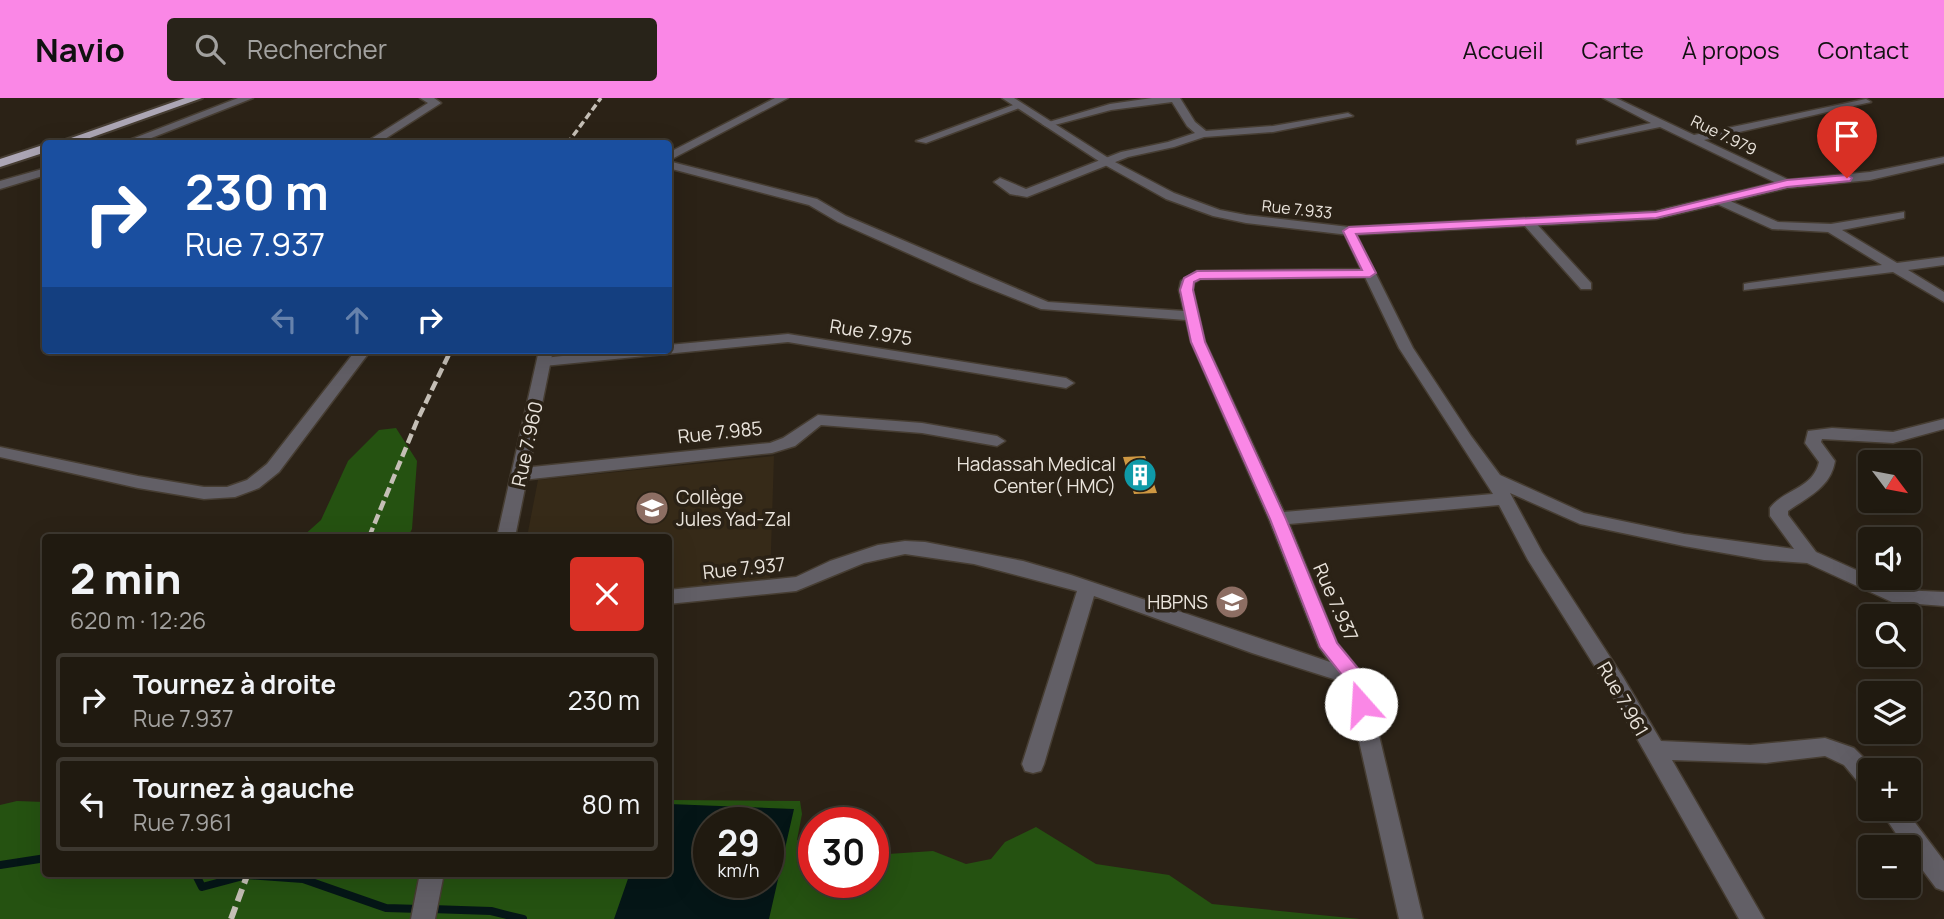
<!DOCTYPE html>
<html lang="fr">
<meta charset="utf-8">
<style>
body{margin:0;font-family:Manrope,sans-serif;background:#282319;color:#f1f3f6;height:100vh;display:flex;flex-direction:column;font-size:26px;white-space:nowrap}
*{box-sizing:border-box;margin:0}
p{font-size:23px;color:#a2a19f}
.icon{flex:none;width:38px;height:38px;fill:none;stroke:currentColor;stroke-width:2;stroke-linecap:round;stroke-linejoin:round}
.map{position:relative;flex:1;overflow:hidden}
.details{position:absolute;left:42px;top:436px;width:630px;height:343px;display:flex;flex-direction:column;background:#201a10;border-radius:7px;box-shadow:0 7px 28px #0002,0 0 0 2px #3d3830}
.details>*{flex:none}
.top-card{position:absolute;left:42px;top:42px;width:630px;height:214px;border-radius:7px;box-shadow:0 7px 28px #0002,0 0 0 2px #3d3830;background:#1a4fa0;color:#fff;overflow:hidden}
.needle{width:46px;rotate:122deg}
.fabs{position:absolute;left:1858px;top:352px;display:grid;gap:14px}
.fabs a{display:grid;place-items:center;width:63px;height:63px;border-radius:7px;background:#201a10;box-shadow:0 7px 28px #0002,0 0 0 2px #3d3830;font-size:35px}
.speed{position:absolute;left:693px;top:709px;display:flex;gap:14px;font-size:35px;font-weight:700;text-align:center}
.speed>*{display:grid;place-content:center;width:91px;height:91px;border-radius:50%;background:#201a10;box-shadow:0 7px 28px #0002,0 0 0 2px #3d3830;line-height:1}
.speed small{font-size:18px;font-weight:400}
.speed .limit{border:10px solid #d22;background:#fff;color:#111}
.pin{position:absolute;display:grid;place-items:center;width:60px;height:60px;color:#fff;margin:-72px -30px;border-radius:50% 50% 50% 0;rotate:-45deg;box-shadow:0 0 7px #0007}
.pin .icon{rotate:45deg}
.me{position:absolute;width:77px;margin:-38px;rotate:341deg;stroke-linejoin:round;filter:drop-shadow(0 0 5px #0008)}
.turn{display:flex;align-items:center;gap:24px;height:147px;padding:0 28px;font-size:32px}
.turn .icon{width:91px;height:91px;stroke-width:2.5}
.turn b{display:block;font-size:49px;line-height:60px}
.lanes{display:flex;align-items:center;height:66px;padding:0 28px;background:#0003;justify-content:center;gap:35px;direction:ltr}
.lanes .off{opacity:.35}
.round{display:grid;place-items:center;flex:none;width:74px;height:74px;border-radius:7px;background:#282319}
.overview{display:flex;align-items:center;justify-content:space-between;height:119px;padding:0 28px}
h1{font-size:42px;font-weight:800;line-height:52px}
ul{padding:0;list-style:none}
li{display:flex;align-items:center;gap:21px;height:94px;margin:0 14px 10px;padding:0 14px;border:4px solid #3d3830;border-radius:7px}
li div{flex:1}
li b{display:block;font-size:26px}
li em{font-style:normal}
header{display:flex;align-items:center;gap:42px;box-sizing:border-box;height:98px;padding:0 35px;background:#fa87e6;color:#111}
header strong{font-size:33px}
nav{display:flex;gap:38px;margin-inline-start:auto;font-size:24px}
.search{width:490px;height:63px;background:#282319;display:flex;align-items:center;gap:18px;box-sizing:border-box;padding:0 24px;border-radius:7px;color:#a2a19f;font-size:26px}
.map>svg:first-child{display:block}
.built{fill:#362a18}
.green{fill:#255211;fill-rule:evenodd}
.water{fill:#051617;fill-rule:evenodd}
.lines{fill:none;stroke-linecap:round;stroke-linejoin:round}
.stream{stroke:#051617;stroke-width:8}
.building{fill:#cf9842}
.minor-casing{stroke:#463d32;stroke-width:3}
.tertiary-casing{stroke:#463d32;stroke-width:3}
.trunk-casing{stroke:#463d32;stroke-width:4}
.minor{fill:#625f66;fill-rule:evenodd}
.tertiary{fill:#625f66;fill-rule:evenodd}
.trunk{fill:#aca6b5;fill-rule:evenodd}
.rail-far2{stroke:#c5bfb6;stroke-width:3.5;stroke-dasharray:7 3.5;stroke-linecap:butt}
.rail-far1{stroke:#c5bfb6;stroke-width:4.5;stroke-dasharray:10 4.5;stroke-linecap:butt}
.rail{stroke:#c5bfb6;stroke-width:6;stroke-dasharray:13 6;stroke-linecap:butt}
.route{fill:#fa87e6;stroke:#a25896;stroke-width:2}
.labels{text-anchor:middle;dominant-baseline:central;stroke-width:7;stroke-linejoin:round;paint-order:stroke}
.far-street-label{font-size:16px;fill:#eae4dc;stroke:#2b2216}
.street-label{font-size:19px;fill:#eae4dc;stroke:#2b2216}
.poi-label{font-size:19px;fill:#eae4dc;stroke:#2b2216;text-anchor:end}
</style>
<header>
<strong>Navio</strong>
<div class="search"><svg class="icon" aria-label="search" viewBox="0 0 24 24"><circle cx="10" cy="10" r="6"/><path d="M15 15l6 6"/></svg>Rechercher</div>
<nav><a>Accueil</a><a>Carte</a><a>À propos</a><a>Contact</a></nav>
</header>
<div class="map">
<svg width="1944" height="821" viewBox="0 0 1944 821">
<rect width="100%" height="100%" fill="#2b2216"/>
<path class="built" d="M774 358 770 483 669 496 668 439H527L538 382Z"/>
<path class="green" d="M396 330 417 363 412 431 408 439H302L321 422 348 363 379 332Z
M669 702 800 703 802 716 797 742 814 746V784H873V757L933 753 966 766 991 761 1005 744 1036 729 1096 766 1169 777 1212 806 1360 821H0V707L17 703 45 704 46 775H668ZM709 724H768V784H709Z"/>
<path class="water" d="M669 706 794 711 769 821H614L630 775H668ZM768 724V784H709V724Z"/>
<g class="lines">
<path class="stream" d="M0 767 46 760
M195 775 202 789 247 777 303 781 386 810 420 811
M431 811 491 813 523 821"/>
</g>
<path class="building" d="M1145 358 1157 395 1134 396 1123 359Z"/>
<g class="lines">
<defs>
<path id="minor" d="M238 0H253L136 46H119Z
M420 0H434L441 5 377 46H363L428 5Z
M1152 0H1180L1195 24 1206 33 1273 28 1348 15 1353 18 1273 34 1204 39 1174 49 1128 59 1027 99 1010 96 994 84 1000 80 1026 91 1121 54 1168 44 1195 35 1187 28 1172 4 1111 12 1047 29 1042 26 1110 6Z
M1603 0H1616L1694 37 1866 1 1871 4 1704 42 1791 83V89L1787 90 1660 29 1577 46V42L1651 25Z
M1016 6 1025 8 926 45 916 43Z
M668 63 817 101 846 118 1048 204 1184 213 1179 192 1181 183 1197 173 1361 171 1343 133 1345 130H1353L1413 250 1471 338 1500 377 1584 415 1684 436 1794 451 1770 418V410C1784 391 1813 391 1819 364L1805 345 1808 333 1832 330 1893 334 1944 321V331L1893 345 1822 341 1821 344 1835 363C1831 389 1808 399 1788 413V417L1816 454 1901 492 1944 494V508L1892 504 1807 465 1764 462 1684 448 1580 426 1510 395 1542 454 1623 579 1661 643 1750 647 1825 640 1854 650 1876 672H1871V693L1863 690 1844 667 1825 658 1766 665 1672 662 1764 821H1739L1609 591 1528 462 1499 407 1289 426 1337 545 1365 579 1423 821H1399L1346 585 1252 555 1094 498 1044 666 1041 673 1033 675 1025 673 1022 666 1077 493 974 466 905 456 864 465 796 493 668 506V492L796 479 830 463 878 447 905 443 925 444 1023 463 1071 477 1330 564 1319 549 1269 421 1191 244 1186 222 1041 211 970 183 838 124 809 107 668 70ZM1365 179 1399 250 1493 396 1284 414 1205 244 1193 192 1194 185 1200 181Z
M46 70V77L0 91V83Z
M1721 99 1778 124 1831 126 1904 114V120L1842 132 1897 165 1944 159V167L1908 172 1944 194V204L1893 174 1744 192V186L1749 185 1882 167 1828 134 1772 131 1717 106 1715 103Z
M1528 120 1532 121 1591 185V191H1581L1524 127 1522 124Z
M788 236 1066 280 1074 285 1066 290 788 244 544 268 537 264 544 260 618 252H668V247Z
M356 252H371L279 374 259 390 235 399 204 401 138 390 0 359V349L138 378 204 389H227L247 382 267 366Z
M818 317 922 325 997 338 1005 343 997 348 922 335 821 327 795 348 772 355 522 382 514 376 522 370 770 345 783 340Z
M1879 710H1904L1944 763V793L1936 790 1909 754V749H1905Z"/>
<path id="tertiary" d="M775 0H788L668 63V55Z
M1002 0H1014L1113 63 1174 95 1220 112 1246 117 1349 129 1656 113 1787 82 1870 74 1944 59V65L1870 82 1787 90 1656 121 1349 137 1246 125 1213 118 1166 101 1105 67Z
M539 252H553L515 439H497Z
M420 775H444L435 821H411Z"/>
<path id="trunk" d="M185 0H202L73 46H54Z
M46 46V54L0 69V61Z"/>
</defs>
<use href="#minor" class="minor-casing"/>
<use href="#tertiary" class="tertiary-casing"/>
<use href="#trunk" class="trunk-casing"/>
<use href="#minor" class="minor"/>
<use href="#tertiary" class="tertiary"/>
<use href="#trunk" class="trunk"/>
<path class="rail-far2" d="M567 46 601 0"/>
<path class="rail-far1" d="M369 439 417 323 451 252"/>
<path class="rail" d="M231 821 248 775"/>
</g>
<path class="route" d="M1847 77 1852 80 1850 83 1787 89 1656 120 1356 136 1376 175 1370 179 1200 181 1194 184 1193 192 1205 244 1286 421 1337 545 1361 574 1370 606 1368 611 1361 614 1354 611 1346 582 1320 549 1270 421 1191 244 1180 192 1184 180 1197 173 1362 172 1343 133 1349 129 1656 114 1787 82Z"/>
<defs>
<symbol id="building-disc" viewBox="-11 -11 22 22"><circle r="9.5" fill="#0f9aa8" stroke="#2b2216"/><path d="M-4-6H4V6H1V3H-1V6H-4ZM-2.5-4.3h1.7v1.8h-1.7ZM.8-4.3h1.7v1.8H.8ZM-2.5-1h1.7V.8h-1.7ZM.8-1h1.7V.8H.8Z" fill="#fff"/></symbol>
<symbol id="school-disc" viewBox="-11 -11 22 22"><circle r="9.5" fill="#8d6e63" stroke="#2b2216"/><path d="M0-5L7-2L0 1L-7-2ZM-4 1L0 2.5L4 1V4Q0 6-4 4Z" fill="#fff"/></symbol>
</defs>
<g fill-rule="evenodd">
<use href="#building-disc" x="1121" y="358" width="38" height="38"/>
<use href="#school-disc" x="633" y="391" width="38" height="38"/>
<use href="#school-disc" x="1213" y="485" width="38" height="38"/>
</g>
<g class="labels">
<g class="far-street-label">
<text transform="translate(1724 37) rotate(26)">Rue 7.979</text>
<text transform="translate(1297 111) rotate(6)">Rue 7.933</text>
</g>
<g class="street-label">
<text transform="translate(871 234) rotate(9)">Rue 7.975</text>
<text transform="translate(720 334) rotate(-6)">Rue 7.985</text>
<text transform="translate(527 346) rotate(-78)">Rue 7.960</text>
<text transform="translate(744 470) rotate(-6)">Rue 7.937</text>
<text transform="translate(1336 504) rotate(66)">Rue 7.937</text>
<text transform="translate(1623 601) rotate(60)">Rue 7.961</text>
</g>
<g class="poi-label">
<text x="1116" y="366">Hadassah Medical<tspan x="1116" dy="22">Center( HMC)</tspan></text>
<text x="676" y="399" text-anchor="start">Collège<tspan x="676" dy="22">Jules Yad-Zal</tspan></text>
<text x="1208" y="504">HBPNS</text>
</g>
</g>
</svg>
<div class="fabs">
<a><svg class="needle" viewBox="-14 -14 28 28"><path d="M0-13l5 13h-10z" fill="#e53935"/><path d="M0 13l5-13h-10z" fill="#a2a19f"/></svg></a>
<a><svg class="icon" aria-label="sound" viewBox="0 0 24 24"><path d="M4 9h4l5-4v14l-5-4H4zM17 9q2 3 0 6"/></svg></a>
<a><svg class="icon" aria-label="search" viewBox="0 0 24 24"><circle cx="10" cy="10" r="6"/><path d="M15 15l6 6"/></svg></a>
<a><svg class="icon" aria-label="layers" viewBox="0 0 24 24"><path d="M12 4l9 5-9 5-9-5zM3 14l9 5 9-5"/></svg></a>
<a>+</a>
<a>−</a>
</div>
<div class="speed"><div>29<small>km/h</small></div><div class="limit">30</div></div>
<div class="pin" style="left:1847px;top:80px;background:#d93025"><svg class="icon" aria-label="arrive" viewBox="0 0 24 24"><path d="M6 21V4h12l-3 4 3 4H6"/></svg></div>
<svg class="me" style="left:1361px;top:606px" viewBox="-20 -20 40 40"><circle r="19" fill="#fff"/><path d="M0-13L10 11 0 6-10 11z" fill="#fa87e6"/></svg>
<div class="top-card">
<div class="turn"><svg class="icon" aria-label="right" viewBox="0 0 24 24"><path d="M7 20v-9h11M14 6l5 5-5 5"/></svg><div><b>230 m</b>Rue 7.937</div></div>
<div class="lanes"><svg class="icon off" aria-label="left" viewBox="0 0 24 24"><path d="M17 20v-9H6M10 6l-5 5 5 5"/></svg><svg class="icon off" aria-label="ahead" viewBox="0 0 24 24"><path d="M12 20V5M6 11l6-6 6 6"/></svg><svg class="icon" aria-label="right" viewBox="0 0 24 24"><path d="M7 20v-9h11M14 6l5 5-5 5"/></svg></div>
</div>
<section class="details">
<div class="overview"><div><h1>2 min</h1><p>620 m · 12:26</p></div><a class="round" style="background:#d93025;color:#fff"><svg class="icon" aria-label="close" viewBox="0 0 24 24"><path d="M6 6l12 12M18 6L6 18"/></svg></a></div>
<ul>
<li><svg class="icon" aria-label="right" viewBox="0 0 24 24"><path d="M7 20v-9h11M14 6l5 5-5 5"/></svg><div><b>Tournez à droite</b><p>Rue 7.937</p></div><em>230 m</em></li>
<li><svg class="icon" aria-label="left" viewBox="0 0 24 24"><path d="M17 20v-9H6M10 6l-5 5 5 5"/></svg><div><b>Tournez à gauche</b><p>Rue 7.961</p></div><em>80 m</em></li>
</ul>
</section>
</div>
